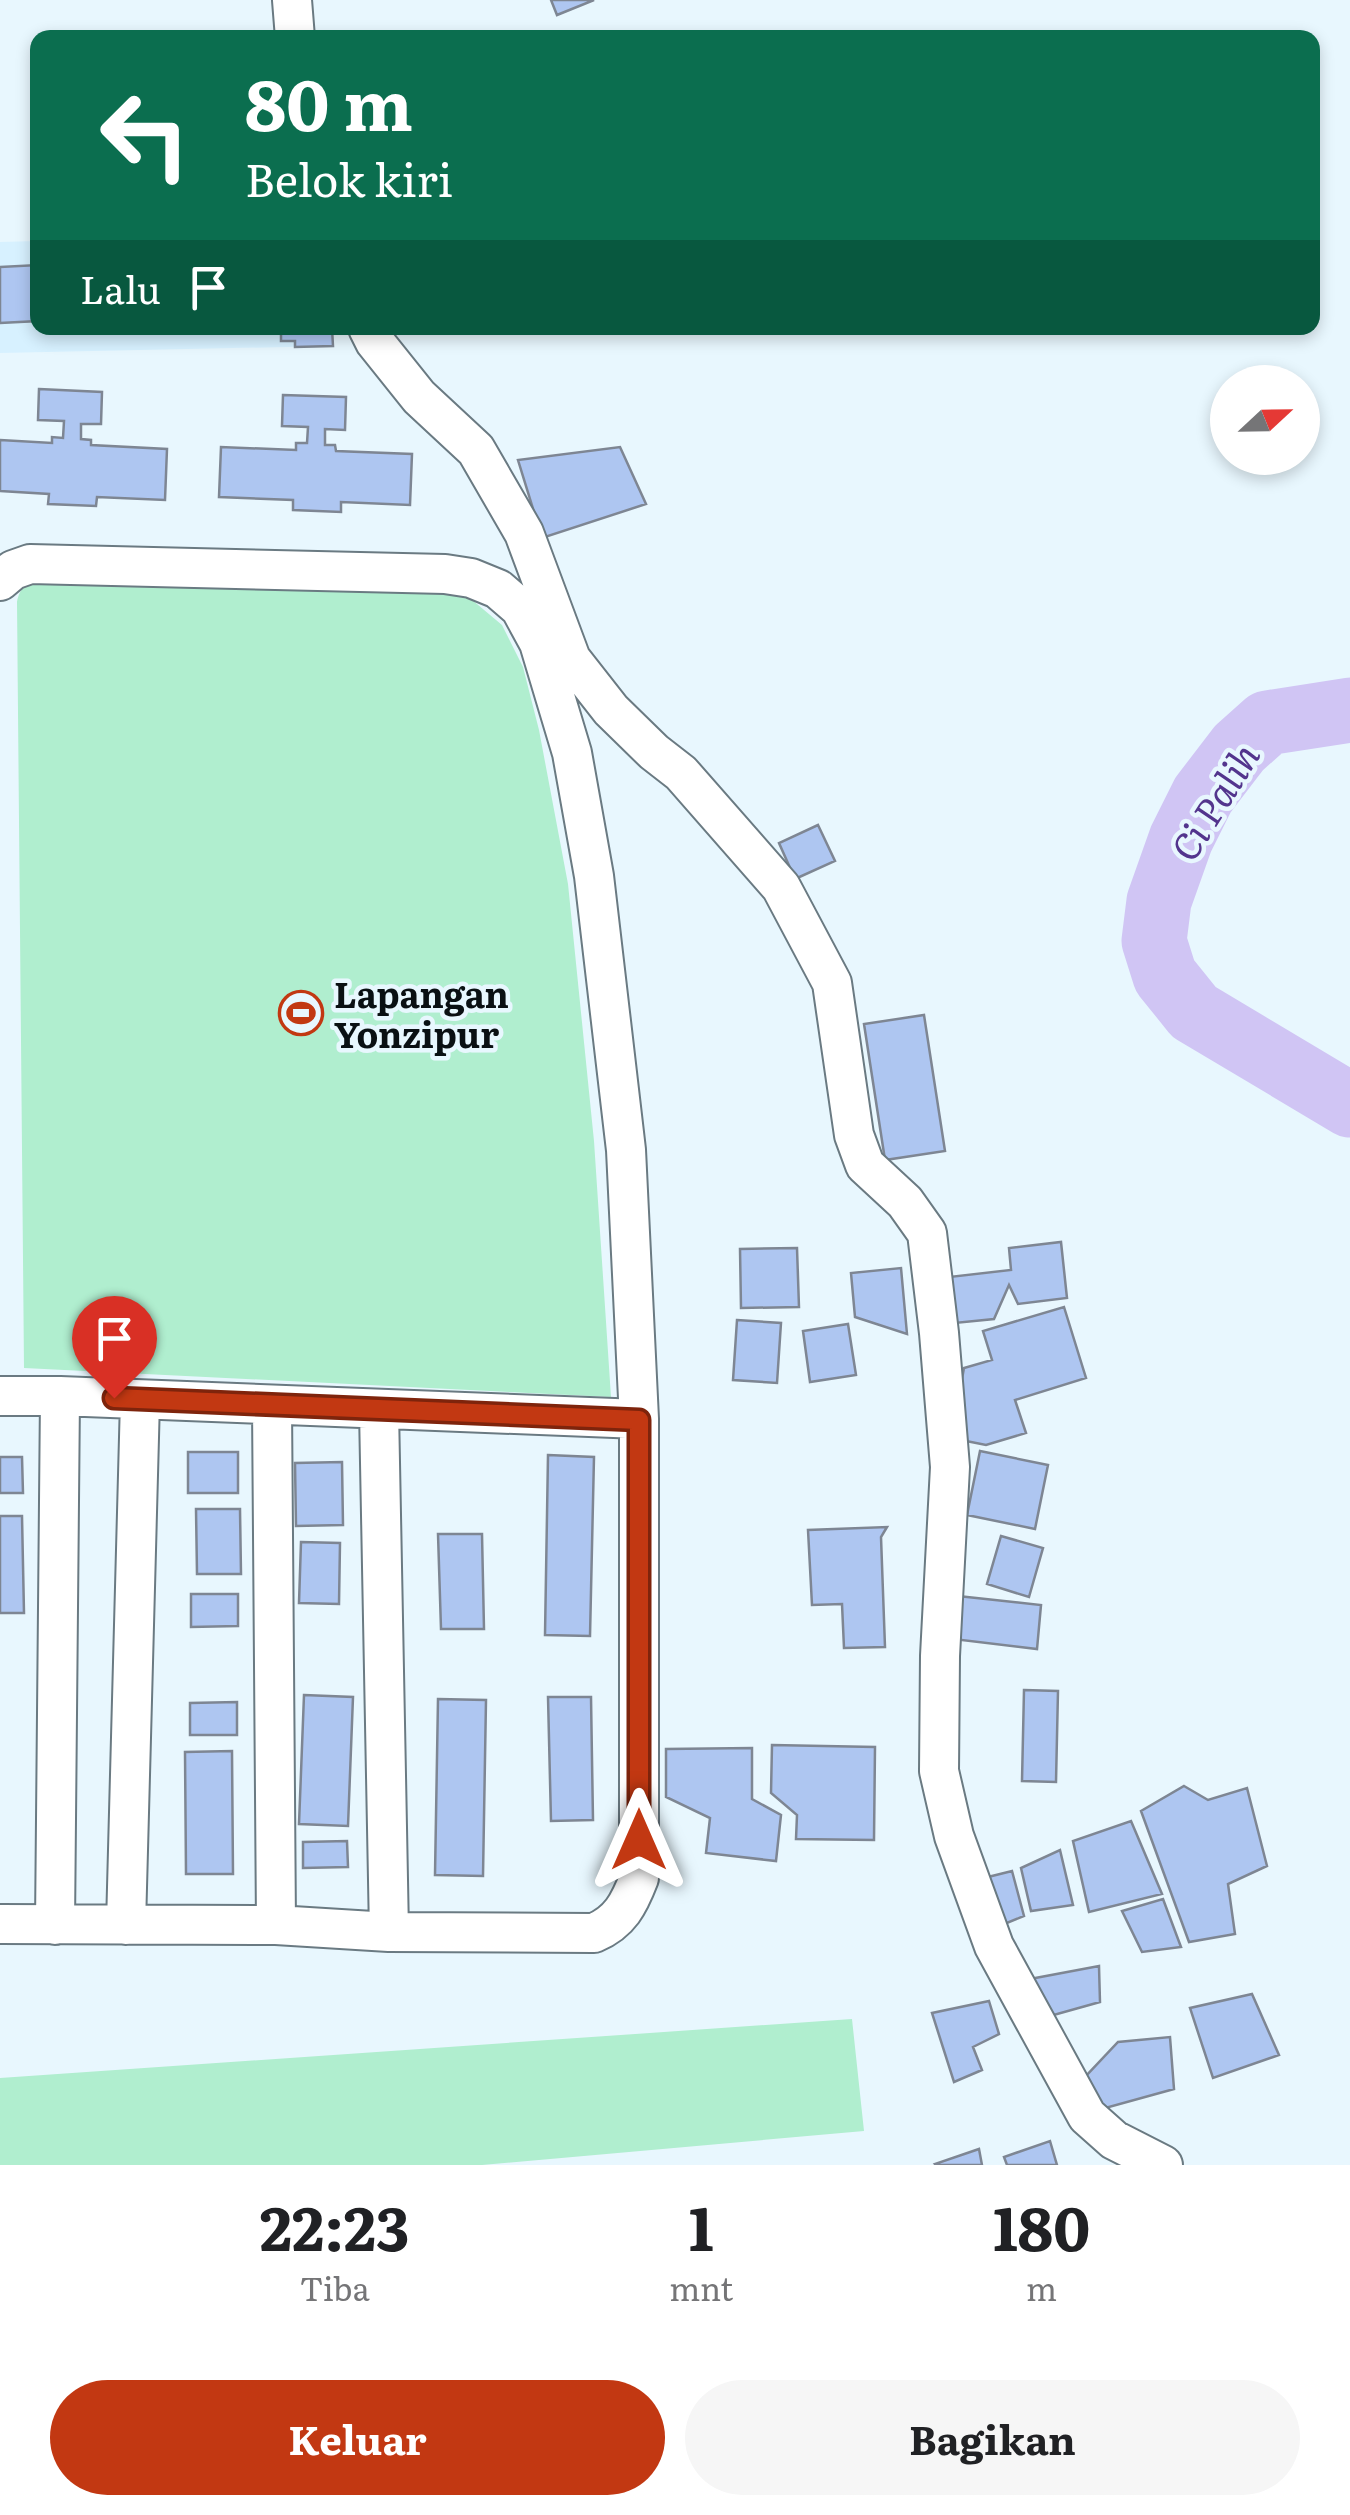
<!DOCTYPE html>
<html lang="id">
<style>
body{margin:0;font-family:Literata,serif;background:#f6f6f6;color:#202124;height:100vh;display:flex;flex-direction:column;font-size:38px;white-space:nowrap}
*{box-sizing:border-box;margin:0}
p{font-size:32px;color:#757577}
.icon{flex:none;width:55px;height:55px;fill:none;stroke:currentColor;stroke-width:2;stroke-linecap:round;stroke-linejoin:round}
.map{position:relative;height:2165px;overflow:hidden}
.sheet{display:flex;flex-direction:column;background:#fff;flex:1}
.sheet>*{flex:none}
.hud{position:absolute;left:30px;top:30px;width:1290px;height:305px;border-radius:20px;box-shadow:0 5px 15px #0003;background:#0b6e4f;color:#fff;overflow:hidden}
.needle{width:65px;rotate:68deg}
.fabs{position:absolute;left:1210px;top:365px;display:grid;gap:20px}
.fabs a{display:grid;place-items:center;width:110px;height:110px;border-radius:50%;background:#fff;box-shadow:0 5px 15px #0003;font-size:50px}
.pin{position:absolute;display:grid;place-items:center;width:85px;height:85px;color:#fff;margin:-102px -42px;border-radius:50% 50% 50% 0;rotate:-45deg;box-shadow:0 0 10px #0007}
.pin .icon{rotate:45deg}
.me{position:absolute;width:110px;margin:-55px;rotate:0deg;stroke-linejoin:round;filter:drop-shadow(0 0 8px #0008)}
.turn{display:flex;align-items:center;gap:35px;height:210px;padding:0 50px;font-size:45px}
.turn .icon{width:130px;height:130px;stroke-width:2.5}
.turn b{display:block;font-size:70px;line-height:85px}
.then{display:flex;align-items:center;height:95px;padding:0 50px;background:#0003;gap:20px;font-size:38px}
.eta{display:flex;justify-content:space-evenly;align-items:center;height:170px;text-align:center}
.eta b{font-size:60px;font-weight:700;line-height:70px}
.action{display:flex;gap:20px;margin-top:auto;padding:20px 50px}
.action a{flex:1;height:115px;border-radius:60px;background:#c23812;color:#fff;font-size:40px;font-weight:700;line-height:115px;text-align:center}
.action a+a{background:#f6f6f6;color:#202124}
.map>svg:first-child{display:block}
.built{fill:#d7f1ff}
.green{fill:#b0eecf}
.lines{fill:none;stroke-linecap:round;stroke-linejoin:round}
.river{stroke:#d0c5f4;stroke-width:65}
.building{fill:#aec6f1;stroke:#7e8693;stroke-width:2.5}
.minor-casing{stroke:#6a7a82;stroke-width:42}
.minor{stroke:#fff;stroke-width:38}
.route-casing{stroke:#7e240c;stroke-width:25}
.route{stroke:#c23812;stroke-width:18}
.labels{text-anchor:middle;dominant-baseline:central;stroke-width:9;stroke-linejoin:round;paint-order:stroke}
.poi-label{font-size:35px;font-weight:bold;fill:#0a1013;stroke:#e8f7fe;text-anchor:start}
.water-label{font-size:38px;font-style:italic;fill:#53358d;stroke:#e8f7fe}
</style>
<div class="map">
<svg width="1350" height="2165" viewBox="0 0 1350 2165">
<rect width="100%" height="100%" fill="#e8f7fe"/>
<path class="built" d="M37 241 38 328H332L333 346 0 353V242Z"/>
<path class="green" d="M41 578 441 587 471 599 502 625 523 667 539 730 568 884 594 1141 611 1397 24 1368 17 602C20 587 26 584 41 578Z
M852 2019 864 2131 482 2165H0V2078Z"/>
<g class="lines">
<path class="river" d="M1350 710 1267 723 1239 748 1203 795 1181 839 1159 901 1154 941 1165 976 1194 1012 1350 1105"/>
</g>
<path class="building" d="M551 0H594L557 15Z
M38 265V321L0 323V267Z
M281 328H332L333 346 295 347V341H281Z
M39 389 102 392 101 424H81V439L91 440V445L167 449 165 500 97 497 96 506 48 504 49 494 0 491V440L52 443V437L63 438 64 421 38 420Z
M283 395 346 397 345 430 325 429V445H335L336 451 412 454 410 505 341 502V512L293 510V500L219 497 221 447 296 450V443H307L308 427 282 426Z
M620 447 646 504 542 538 518 460Z
M818 825 835 861 795 879 779 843Z
M924 1015 945 1151 885 1160 864 1024Z
M1061 1242 1067 1298 1018 1304 1009 1285 994 1319 955 1323 949 1277 1011 1270 1009 1248Z
M797 1248 799 1307 741 1308 740 1249Z
M901 1268 907 1334 855 1317 851 1273Z
M1064 1307 1086 1378 1015 1400 1026 1433 986 1445 951 1438 964 1368 992 1360 983 1331Z
M737 1320 781 1323 777 1383 733 1380Z
M848 1324 856 1375 810 1382 803 1331Z
M980 1451 1048 1465 1035 1529 967 1515Z
M188 1452H238V1493H188Z
M548 1455 594 1457 590 1636 545 1635Z
M0 1457H22L23 1493H0Z
M342 1462 343 1525 296 1526 295 1463Z
M196 1509H240L241 1574H197Z
M0 1516H22L24 1613H0Z
M887 1527 881 1537 885 1647 844 1648 842 1604 812 1605 808 1530Z
M438 1534H482L484 1629H441Z
M1001 1536 1043 1548 1029 1597 987 1584Z
M301 1542 340 1543 339 1604 299 1603Z
M191 1594H238V1626L191 1627Z
M958 1596 1041 1605 1037 1649 953 1639Z
M1024 1690 1058 1691 1056 1782 1022 1781Z
M304 1695 353 1697 348 1826 299 1824Z
M548 1697H591L593 1820 551 1821Z
M438 1699 486 1700 483 1876 435 1875Z
M237 1702V1735H190V1703Z
M772 1745 875 1747 874 1840 796 1839 797 1815 771 1793Z
M752 1748V1799L781 1815 776 1861 706 1853 710 1818 666 1797V1749Z
M232 1751 233 1874H186L185 1752Z
M1184 1786 1208 1800 1247 1788 1267 1866 1228 1884 1235 1934 1189 1942 1141 1811Z
M1131 1821 1162 1894 1089 1912 1073 1841Z
M347 1841 348 1867 303 1868V1842Z
M1060 1850 1073 1905 1031 1911 1021 1868Z
M1012 1871 1024 1916 997 1927 984 1878Z
M1163 1899 1181 1947 1142 1952 1122 1911Z
M1099 1966 1100 2002 1043 2018 1030 1979Z
M1252 1994 1279 2055 1213 2078 1190 2008Z
M989 2001 999 2034 973 2047 982 2070 954 2082 932 2013Z
M1170 2037 1174 2089 1091 2112 1086 2076 1118 2042Z
M1050 2141 1057 2165H1007L1004 2157Z
M979 2149 982 2165H936L935 2164Z"/>
<g class="lines">
<defs>
<path id="minor" d="M292 0 295 38
M368 328 375 342 419 397 476 450 524 533 571 659 611 710 654 752 681 773 781 887 832 983 854 1135 865 1165 905 1202 927 1233 939 1333 950 1467 940 1656 939 1771 954 1836 994 1946 1087 2116 1114 2140 1163 2165
M0 581 13 570 30 564 445 574 471 578 498 589 520 608 539 643 572 753 594 876 626 1150 639 1419V1878C629 1904 620 1922 594 1933L389 1932 276 1925 0 1924
M0 1396H60L639 1419
M272 1405 276 1925
M379 1410 389 1932
M55 1925 60 1396
M126 1925 140 1400"/>
</defs>
<use href="#minor" class="minor-casing"/>
<use href="#minor" class="minor"/>
</g>
<g class="lines">
<defs>
<path id="route" d="M114 1398 639 1420V1840"/>
</defs>
<use href="#route" class="route-casing"/>
<use href="#route" class="route"/>
</g>
<defs>
<symbol id="stadium-ring" viewBox="-11 -11 22 22"><circle r="9.5" fill="#e8f7fe" stroke="#c23812" stroke-width="1.5"/><path d="M0-5a6.5 5 0 1 0 0 10a6.5 5 0 1 0 0-10ZM-3.5-1.8h7v3.6h-7Z" fill="#c23812"/></symbol>
</defs>
<g fill-rule="evenodd">
<use href="#stadium-ring" x="276" y="988" width="50" height="50"/>
</g>
<g class="labels">
<g class="poi-label">
<text x="334" y="993">Lapangan<tspan x="334" dy="40">Yonzipur</tspan></text>
</g>
<g class="water-label">
<text transform="translate(1213 801) rotate(-58)">Ci Palih</text>
</g>
</g>
</svg>
<div class="fabs">
<a><svg class="needle" viewBox="-14 -14 28 28"><path d="M0-13l5 13h-10z" fill="#e53935"/><path d="M0 13l5-13h-10z" fill="#757577"/></svg></a>
</div>
<div class="pin" style="left:114px;top:1398px;background:#d93025"><svg class="icon" aria-label="arrive" viewBox="0 0 24 24"><path d="M6 21V4h12l-3 4 3 4H6"/></svg></div>
<svg class="me" style="left:639px;top:1840px" viewBox="-20 -20 40 40"><path d="M0-17L14 15 0 8-14 15z" fill="#c23812" stroke="#fff" stroke-width="4"/></svg>
<div class="hud">
<div class="turn"><svg class="icon" aria-label="left" viewBox="0 0 24 24"><path d="M17 20v-9H6M10 6l-5 5 5 5"/></svg><div><b>80 m</b>Belok kiri</div></div>
<div class="then">Lalu<svg class="icon" aria-label="arrive" viewBox="0 0 24 24"><path d="M6 21V4h12l-3 4 3 4H6"/></svg></div>
</div>
</div>
<section class="sheet">
<div class="eta">
<div><b>22:23</b><p>Tiba</p></div>
<div><b>1</b><p>mnt</p></div>
<div><b>180</b><p>m</p></div>
</div>
<div class="action"><a>Keluar</a><a>Bagikan</a></div>
</section>
